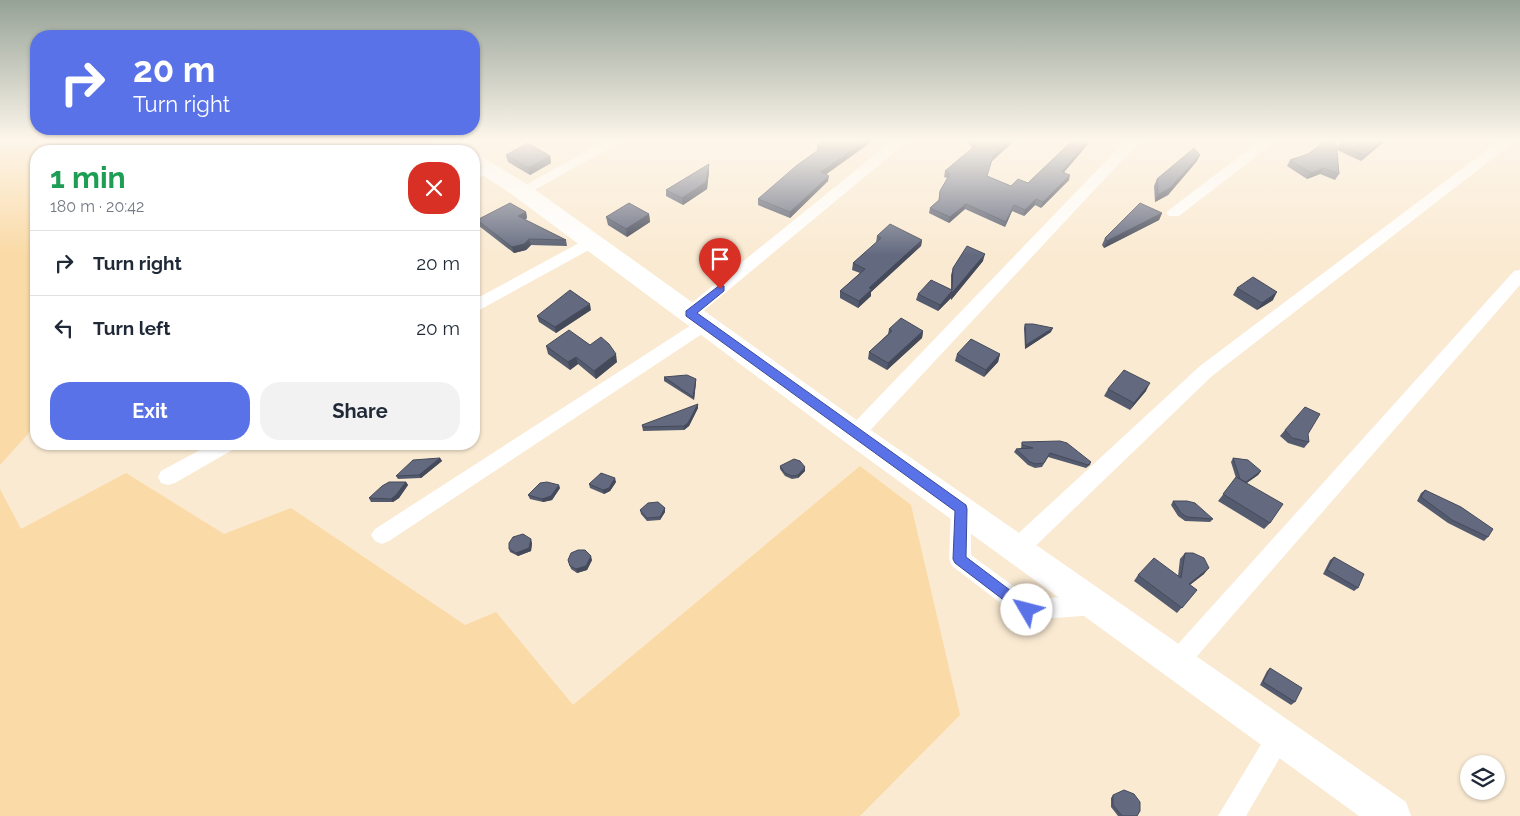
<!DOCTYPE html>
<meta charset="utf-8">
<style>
body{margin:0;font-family:Raleway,sans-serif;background:#f2f2f3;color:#1f2937;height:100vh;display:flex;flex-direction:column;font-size:19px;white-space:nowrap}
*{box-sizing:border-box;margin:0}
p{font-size:16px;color:#747a83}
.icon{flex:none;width:28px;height:28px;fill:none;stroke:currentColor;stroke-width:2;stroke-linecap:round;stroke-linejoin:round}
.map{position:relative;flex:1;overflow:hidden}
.drawer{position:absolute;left:30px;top:145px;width:450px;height:305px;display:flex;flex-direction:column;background:#fff;border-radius:20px;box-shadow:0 1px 4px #0004}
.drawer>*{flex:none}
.hud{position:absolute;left:30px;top:30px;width:450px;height:105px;border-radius:20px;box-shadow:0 1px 4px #0004;background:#5a72e8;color:#fff;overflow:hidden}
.fabs{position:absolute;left:1460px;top:755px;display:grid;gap:10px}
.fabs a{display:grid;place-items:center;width:45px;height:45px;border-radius:50%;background:#fff;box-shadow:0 1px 4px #0004;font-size:25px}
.pin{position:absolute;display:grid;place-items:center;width:42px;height:42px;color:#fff;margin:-51px -21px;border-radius:50% 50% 50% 0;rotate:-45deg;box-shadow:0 0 5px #0007}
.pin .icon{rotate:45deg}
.me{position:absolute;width:55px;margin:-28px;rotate:307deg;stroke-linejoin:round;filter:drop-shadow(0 0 4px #0008)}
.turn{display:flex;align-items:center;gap:18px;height:105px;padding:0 20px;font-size:22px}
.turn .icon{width:65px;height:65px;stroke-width:2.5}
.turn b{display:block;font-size:35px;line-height:42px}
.round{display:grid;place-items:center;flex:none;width:52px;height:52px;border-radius:20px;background:#f2f2f3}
.summary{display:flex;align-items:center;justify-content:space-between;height:85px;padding:0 20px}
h1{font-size:30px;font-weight:700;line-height:38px;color:#1e9e55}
.action{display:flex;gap:10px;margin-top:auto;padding:10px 20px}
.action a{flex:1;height:58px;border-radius:20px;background:#5a72e8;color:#fff;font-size:20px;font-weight:700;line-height:58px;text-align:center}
.action a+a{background:#f2f2f3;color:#1f2937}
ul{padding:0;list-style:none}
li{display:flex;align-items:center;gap:15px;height:65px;padding:0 20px;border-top:1px solid #e0e1e3}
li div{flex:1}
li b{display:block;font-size:19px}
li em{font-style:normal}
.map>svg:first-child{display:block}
.green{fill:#fadaa6}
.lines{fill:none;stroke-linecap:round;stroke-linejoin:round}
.street{fill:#fff;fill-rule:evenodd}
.primary{fill:#fff;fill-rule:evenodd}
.wall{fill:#555b6e}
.shaded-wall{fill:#454a5a}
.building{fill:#636a80;stroke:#454a5a}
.route{fill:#5a72e8;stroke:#3a4a97}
</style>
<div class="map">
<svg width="1520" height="816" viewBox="0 0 1520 816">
<rect width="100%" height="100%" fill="#faead2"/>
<path class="green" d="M0 140H394L413 151H36V425L0 465Z
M860 466 911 505 960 715 860 816H0V489L21 529 126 473 224 534 291 508 465 625 496 612 573 705Z"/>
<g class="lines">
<path class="street" d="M452 140H470L456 149H446L444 146Z
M606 140H624L527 194 522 195 515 191Z
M893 140H909L696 317H684L682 313 684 309Z
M1126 140H1141L862 439 855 442 848 439 845 434 848 429Z
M1261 140H1277L1179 216H1169L1166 213 1169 210Z
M1500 140 1514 142 1212 376 1025 556 1017 558 1009 556 1006 549 1009 542 1200 366Z
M488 165 495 169 474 180V171Z
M590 237 596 238 598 242 596 246 474 313V300Z
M1520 270V285L1185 670 1177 673 1169 670 1165 662 1169 654 1514 271Z
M705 318 711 320 714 324 711 328 389 541 382 544 375 541 371 535 375 529 699 320Z
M211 444H237L234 449 175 483 168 485 161 483 158 477 161 471Z
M961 500 968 503 971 509V555L1031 599 1096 595 1104 598 1107 605 1104 612 1096 615 1027 620 1019 617 952 566 949 559 951 509 954 503Z
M1281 723 1290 726 1293 735 1246 816H1218L1272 726Z"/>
<path class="primary" d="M430 140H455L469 151H445Z
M474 154 481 156 530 186 865 426 1406 802 1411 816H1359L845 442 514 196 474 169Z"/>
</g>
<path class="wall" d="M824 140H874L826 174 828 181 790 218 758 205V199L817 151V145Z
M967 140H1015L992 161 987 176 1011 186 1028 183 1073 140H1089L1088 144 1064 172 1069 180 1041 208 1035 205 1024 216 1012 211 1005 227 965 209 949 223 929 213 930 208 939 200 940 191 947 178 944 177 945 171 972 148Z
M1344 140H1386L1361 161 1337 150 1339 174 1335 180 1320 174 1307 179 1287 166 1290 160 1337 148 1339 144Z
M506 155 550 156 551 163 530 175 508 162Z
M1197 161 1168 195 1155 202 1154 186 1157 179Z
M709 164V171L707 189 683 205 666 196V190Z
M526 212 527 218 525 220 566 240 567 246 531 245 526 250 514 253 479 226 477 220Z
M1162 213 1159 220 1104 248 1102 245 1105 238Z
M649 214 650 222 627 237 608 225 606 217Z
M877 236 922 240 921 246 871 292V296L858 308 840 298V291L860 273 852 270 853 263 876 243Z
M983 261 951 300V298L938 311 916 300 918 294 951 290V275L953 268Z
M1237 288 1273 300 1257 310 1233 295Z
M591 310 556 333 539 322 537 316Z
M1025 324 1051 332 1025 349 1024 328Z
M889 329 923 331 922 338 887 370 868 359 869 352 888 334Z
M590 345 617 362 596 379 578 364 570 370 548 354 546 346Z
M957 354H1000L998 362 984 377 955 361Z
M664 377 696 379V382L694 400 664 381Z
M1108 389 1146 391 1130 410 1104 396Z
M698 408 689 426 684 430 643 431 642 425Z
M1285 430 1309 442 1304 448 1288 443 1280 436Z
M1022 442 1091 462 1090 465 1086 468 1048 457 1042 467 1035 468 1028 465 1014 452 1016 449 1021 448Z
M440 458 442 461 421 478 398 479 396 476Z
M1233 458 1261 471 1258 475 1247 483 1270 523 1264 529 1218 501 1236 478 1231 462Z
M780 466 805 471 798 478 792 479 785 476 780 469Z
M406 482 408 485 399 498 393 502H371L369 498Z
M616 482 610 491 604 494 590 488 589 484Z
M560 488 552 500 543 502 530 499 528 495Z
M1425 490 1488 537 1484 541 1448 523 1417 501 1421 493Z
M1173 501 1213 519 1210 522 1185 521 1178 516 1171 505Z
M665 508V512L660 520 647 521 641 514 640 510Z
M532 543 531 551 518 556 510 552 509 549Z
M1185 553 1204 574 1190 585 1197 590 1177 613 1134 581 1138 575 1178 576 1180 559Z
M1334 557 1358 588 1354 591 1323 574 1330 560Z
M568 560H592L587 570 577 573 571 569Z
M1270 668 1295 702 1291 705 1260 685 1267 671Z
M1113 795 1137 816H1118L1111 807V798Z"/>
<path class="shaded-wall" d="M866 140H874L821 178V172Z
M1011 140H1015L992 161 993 156Z
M1088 140H1089L1088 144 1060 177 1062 172Z
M1382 140H1386L1361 161 1365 155Z
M1200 155 1197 161 1168 195 1155 202 1158 195Z
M550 156 551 163 530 175 528 168Z
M709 164V171L707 189 683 205 682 198Z
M1324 168 1320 174 1307 179 1311 173Z
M1070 175 1069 180 1041 208 1043 202Z
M829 176 828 181 790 218V212Z
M1036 199 1035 205 1024 216 1025 210Z
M966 204 965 209 949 223 950 217Z
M1014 205 1012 211 1005 227 1006 222Z
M526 212 527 218 519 222 518 216Z
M1162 213 1159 220 1104 248 1107 241Z
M649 214 650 222 627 237 626 229Z
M529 239 531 245 526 250 514 253 512 247Z
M922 240 921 246 871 292V296L858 308 859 301 869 288Z
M985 254 983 261 951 300 952 293Z
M952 291 951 298 938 311 940 305Z
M1277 292 1273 300 1257 310 1262 303Z
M590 304 591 310 556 333 555 327Z
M1053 328 1051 332 1025 349 1026 345Z
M923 331 922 338 887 370 888 363Z
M616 354 617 362 596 379 594 371Z
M1000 354 998 362 984 377 986 370Z
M576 357 578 364 570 370 568 362Z
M696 379V382L694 400 693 397Z
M1150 383 1146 391 1130 410 1134 403Z
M698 404V408L689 426 684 430V426Z
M440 458 442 461 421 478 419 475Z
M805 467V471L798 478V475Z
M1261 471 1258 475 1239 488 1242 485Z
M615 478 616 482 610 491 604 494 603 490Z
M406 482 408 485 399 498 393 502 391 499Z
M559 485 560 488 552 500 543 502 542 499Z
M665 508V512L660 520V517Z
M531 539 532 543 531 551 518 556 516 553Z
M591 556 592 560 587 570 577 573 576 569Z
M1209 568 1204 574 1184 589 1189 584Z"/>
<path class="building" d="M824 140H866L821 172 829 176 790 212 758 199 796 166 821 148 817 145Z
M972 140H1011L993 156 987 176 1011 186 1018 179 1028 183 1073 140H1088L1062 172 1070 175 1043 202 1036 199 1025 210 1014 205 1006 222 966 204 950 217 930 208 939 200 940 191 950 174 945 171 975 146Z
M1326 140H1336L1339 174 1324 168 1311 173 1290 160 1308 154Z
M1344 140H1382L1365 155 1339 144Z
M528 143 550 156 528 168 506 155Z
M1194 148 1200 155 1170 188 1158 195 1157 179Z
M709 164 706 182 682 198 666 190Z
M510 203 526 212 518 216 566 240 529 239 524 244 512 247 477 220Z
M629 203 649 214 626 229 606 217Z
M1140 203 1162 213 1107 241 1105 238Z
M890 224 922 240 869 288 872 289 859 301 840 291 865 269 853 263 881 238 877 236Z
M967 246 985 254 952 293V291L940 305 918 294 931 280 952 290 953 268Z
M1253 277 1277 292 1262 303 1237 288Z
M570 290 590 304 555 327 537 316Z
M901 318 923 331 888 363 869 352 892 331 889 329Z
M1025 324H1033L1053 328 1026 345Z
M569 330 590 345 601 337 609 344 616 354 594 371 576 357 568 362 546 346Z
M971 339 1000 354 986 370 957 354Z
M1124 370 1150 383 1134 403 1108 389Z
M687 375 696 379 693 397 664 377Z
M698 404 688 423 684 426 643 427 642 425Z
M1305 407 1320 414 1308 434 1309 442 1292 438 1285 430Z
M1060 441 1067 443 1091 462 1088 465 1050 453 1044 463 1036 464 1030 462 1016 449 1033 448 1022 445V442Z
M440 458 419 475 396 476 413 460Z
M1233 458 1248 460 1261 471 1246 482 1240 479Z
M794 459 800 461 805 467 798 475 792 476 785 473 780 466Z
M601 473 615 478 609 488 603 490 589 484Z
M1236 477 1283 504 1270 523 1223 494Z
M389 482H406L396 495 391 499 369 498 382 486Z
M547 482 559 485 551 496 542 499 528 495 540 483Z
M1425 490 1461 507 1493 529 1488 537 1452 520 1421 497Z
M1173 501H1187L1195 503 1213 519 1187 517 1181 513Z
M658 502 665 508 660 517 647 518 640 510 648 503Z
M523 534 531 539 529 548 516 553 509 549V543L513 537Z
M578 550H585L591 556 586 566 576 569 570 566 568 560 571 553Z
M1185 553H1193L1204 558 1209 568 1189 584 1197 590 1182 608 1138 575 1154 558 1181 578Z
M1334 557 1364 574 1358 588 1327 570Z
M1270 668 1302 688 1295 702 1263 682Z
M1124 790 1134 794 1140 802V811L1137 816H1122L1113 805V795Z"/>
<linearGradient id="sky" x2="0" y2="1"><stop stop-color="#96a296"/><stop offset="0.55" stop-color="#fdf6eb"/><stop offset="1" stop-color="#fdf6eb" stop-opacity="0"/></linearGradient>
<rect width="1520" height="255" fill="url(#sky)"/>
<path class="route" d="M720 285 724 286V291L697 313 966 505 967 509 966 557 1031 606 1033 610 1031 614 1027 616 1022 614 955 563 953 559 955 511 686 316V311Z"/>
</svg>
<div class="fabs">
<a><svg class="icon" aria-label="layers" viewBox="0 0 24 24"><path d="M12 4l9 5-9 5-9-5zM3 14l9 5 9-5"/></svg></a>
</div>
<div class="pin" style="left:720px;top:289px;background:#d93025"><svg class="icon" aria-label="arrive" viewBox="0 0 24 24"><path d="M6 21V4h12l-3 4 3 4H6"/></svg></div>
<svg class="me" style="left:1027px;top:610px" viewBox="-20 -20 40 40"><circle r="19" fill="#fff"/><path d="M0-13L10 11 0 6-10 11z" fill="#5a72e8"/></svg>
<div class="hud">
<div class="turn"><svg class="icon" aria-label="right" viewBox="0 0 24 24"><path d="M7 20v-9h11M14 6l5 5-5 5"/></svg><div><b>20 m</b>Turn right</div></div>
</div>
<section class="drawer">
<div class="summary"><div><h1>1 min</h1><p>180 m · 20:42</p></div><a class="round" style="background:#d93025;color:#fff"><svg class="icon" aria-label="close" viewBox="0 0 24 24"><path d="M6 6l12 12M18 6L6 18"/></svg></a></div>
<ul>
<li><svg class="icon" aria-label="right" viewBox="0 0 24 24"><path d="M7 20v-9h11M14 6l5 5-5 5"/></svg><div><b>Turn right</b></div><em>20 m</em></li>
<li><svg class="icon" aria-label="left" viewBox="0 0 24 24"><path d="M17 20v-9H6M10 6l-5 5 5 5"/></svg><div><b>Turn left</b></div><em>20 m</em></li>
</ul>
<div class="action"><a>Exit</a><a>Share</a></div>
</section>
</div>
